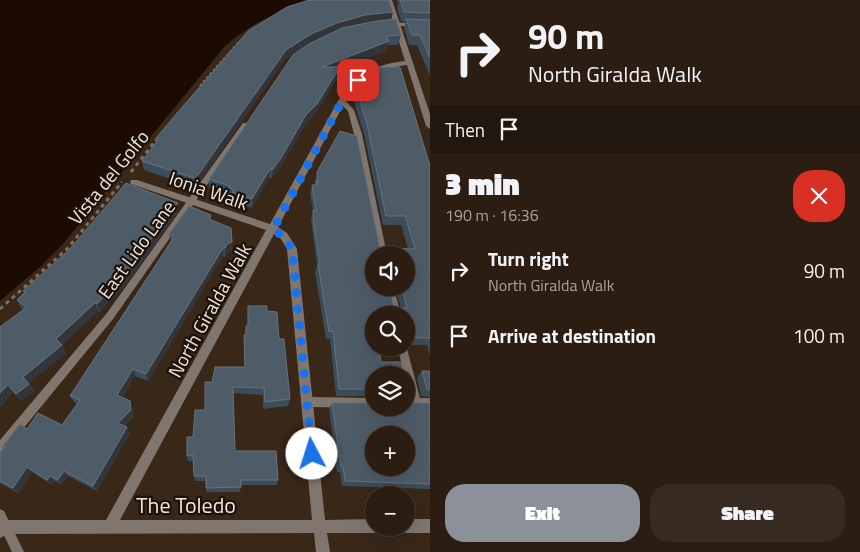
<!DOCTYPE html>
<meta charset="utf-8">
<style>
body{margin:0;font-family:"Titillium Web",sans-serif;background:#372a20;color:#f1f3f6;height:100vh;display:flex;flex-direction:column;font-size:19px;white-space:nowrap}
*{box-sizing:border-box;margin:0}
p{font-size:16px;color:#a6a29f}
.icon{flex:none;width:28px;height:28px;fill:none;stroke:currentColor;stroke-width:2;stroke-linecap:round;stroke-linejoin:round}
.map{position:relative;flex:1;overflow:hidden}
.side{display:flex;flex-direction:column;background:#2b1d12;width:430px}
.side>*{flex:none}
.top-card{background:#2b1d12;color:#f1f3f6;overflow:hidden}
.buttons{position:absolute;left:365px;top:246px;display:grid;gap:10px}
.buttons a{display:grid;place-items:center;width:50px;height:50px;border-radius:50%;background:#2b1d12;box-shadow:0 5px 20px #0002,0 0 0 1px #473b32;font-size:25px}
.pin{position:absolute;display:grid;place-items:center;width:42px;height:42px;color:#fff;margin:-21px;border-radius:10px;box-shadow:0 2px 8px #0006}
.me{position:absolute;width:55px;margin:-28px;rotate:355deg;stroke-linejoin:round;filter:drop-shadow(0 0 4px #0008)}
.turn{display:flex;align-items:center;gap:18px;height:105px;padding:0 15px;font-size:22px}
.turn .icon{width:65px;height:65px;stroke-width:2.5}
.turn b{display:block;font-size:35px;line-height:42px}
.then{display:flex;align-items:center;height:48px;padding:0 15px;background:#0003;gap:10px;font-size:19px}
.round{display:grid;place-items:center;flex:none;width:52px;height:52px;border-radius:20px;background:#372a20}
.summary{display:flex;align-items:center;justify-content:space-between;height:85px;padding:0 15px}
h1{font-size:30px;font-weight:800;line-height:38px}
.button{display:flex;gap:10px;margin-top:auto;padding:10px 15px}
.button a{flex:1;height:58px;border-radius:20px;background:#8c9099;color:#fff;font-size:20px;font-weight:800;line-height:58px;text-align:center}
.button a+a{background:#372a20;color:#f1f3f6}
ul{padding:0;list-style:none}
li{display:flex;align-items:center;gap:15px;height:65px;padding:0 15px}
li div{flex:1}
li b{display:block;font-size:19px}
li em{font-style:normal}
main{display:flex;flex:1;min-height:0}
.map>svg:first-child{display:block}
.water{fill:#1c0b00}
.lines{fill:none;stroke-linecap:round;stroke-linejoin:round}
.path-far1{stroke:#7e6e61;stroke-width:2.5;stroke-dasharray:2.5 2.5;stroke-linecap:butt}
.path{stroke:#7e6e61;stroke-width:3;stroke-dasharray:4 4;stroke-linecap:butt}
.service{fill:#80766e;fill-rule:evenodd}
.minor{fill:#80766e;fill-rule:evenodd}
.wall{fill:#3b4c5a;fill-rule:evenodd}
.shaded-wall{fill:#32363a}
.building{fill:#4e5c68;stroke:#68727a;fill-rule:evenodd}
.route{stroke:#1a73e8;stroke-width:9;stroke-dasharray:0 16.2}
.labels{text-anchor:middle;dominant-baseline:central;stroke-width:4.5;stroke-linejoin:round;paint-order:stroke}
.street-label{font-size:19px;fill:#f2e6dc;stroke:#1a120b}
.near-street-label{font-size:22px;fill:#f2e6dc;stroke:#1a120b}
</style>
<main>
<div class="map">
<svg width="430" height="552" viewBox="0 0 430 552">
<rect width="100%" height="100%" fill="#392718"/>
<path class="water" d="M0 0H314C280 10 251 23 224 47L63 244 41 266 0 301Z"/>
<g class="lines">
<path class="path-far1" d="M200 86 240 41
M155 141 158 138"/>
<path class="path" d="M131 172 156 140
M0 309 67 249 122 182"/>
<path class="service" d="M388 22 430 24V28L386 25 385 24Z
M340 99H344L354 110 362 134 387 255H379L354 134 348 111 340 103Z
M243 123H247L249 125 113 319 4 452 0 453V440L107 313Z
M386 288H394L401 315H391Z
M406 345 420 398H430V408H405H406V398H410L406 383V375H404L398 348H406Z
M308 397 374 398V408H375H374L308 407 304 405 303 402 304 399Z
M0 509 4 511 24 552H12L0 527Z"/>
<path class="minor" d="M386 0H392L430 114V129L426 126 407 65C376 69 364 77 345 102L278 227 287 233 297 249 325 520 374 519V528H380L379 531 374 533H327L330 552H316L314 533 8 534 0 538V523L6 520H106L266 230 131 184 130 182 131 180H137L270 224 338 101C357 74 372 65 405 61ZM274 234 281 239 287 249 312 520H120Z
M406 519H430V533H406L401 531 400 528H406Z"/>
</g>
<path class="wall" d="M309 0 391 20 401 35 398 45H388L386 51 339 69 338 77 315 114 305 125 280 168 271 178H269L252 208 232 202V198L229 197V195L209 188V179L310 43 285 59 198 184 194 187 144 170 142 161 157 143 156 138Z
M397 0H430V76L417 45H409L404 29 406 22 401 21 397 8 398 3Z
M355 86 430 166V356L427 345H411L409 338H406V315H374V348L381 362 403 371 412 389 409 394 410 403H430V489L342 486 340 472H337L329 409 332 403 406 408 374 375V396H336L330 339H326L315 272 317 266 311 219 313 211 310 194 312 185H315V181L317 172 380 248 408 249 401 225H383L364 134 352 96ZM374 255H406V288H395L401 308 394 309Z
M178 203V212L126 284 100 312 98 311 62 345 66 353 29 383 34 391 21 401 13 392 0 407V327L23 310 21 308 17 300 24 293 23 291Z
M211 215V220L232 251 227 253 225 257 223 256 148 381 135 376 122 398 132 408 134 416 124 426 127 427 130 433 97 491 68 476 62 485 55 481 52 485 32 472 18 493 0 483V453L3 448 2 447 62 425 77 404 74 402 70 396 171 243 169 234Z
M248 306 267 311 279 339 290 399 288 406 263 409V395L233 393 235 451 278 480 277 485H241L240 492H206V481H195L193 461H188L187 456 205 410 212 382 244 367V343L246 326H248Z
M422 371H430V397L421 396 417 378Z"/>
<path class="shaded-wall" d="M393 12 391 21 310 43 285 59 198 184 194 187V178L286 50 311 34 337 23 365 15Z
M389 41 386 51 339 69 338 77 315 114 305 125 280 168 271 178 273 169 322 67Z
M270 169 269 178 252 208V199Z
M178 203V212L126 284 100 312 97 304Z
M232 242V251L227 253 225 257V248L227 244Z
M223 248V256L148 381 146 374Z
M95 303 98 311 62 345 66 353 28 384 23 377 56 339Z
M133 369 135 376 120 402 117 395Z
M29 384 34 391 21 401 16 394Z
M8 385 13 392 0 407V393Z
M130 401 132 408 134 416 120 429 118 423Z
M127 427 130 433 97 491 93 486Z
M27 467 32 472 18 493 13 488Z
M64 471 68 476 62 485 58 480Z
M50 476 55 481 52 485 47 480Z"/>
<path class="building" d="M309 0H389L393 12 365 15 337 23 311 34 286 50 198 175 194 178 142 161 159 139 156 138 178 112 248 31 287 7Z
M400 0H430V13L404 12Z
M396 19 401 35 386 36 389 41 322 67H340L317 104 306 115 281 158 273 169H270L252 199 232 192 234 190 229 188 230 186 209 179 293 55 309 44 342 28 377 21Z
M406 19 430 20V58L420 35H412Z
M376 67H400L430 166V338H416L414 330H406V315H374V348H379L381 362H401L403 371H409L412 389 409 391 410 403H430V484L345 481 343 467H341L332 403H374V408H406V375H374V389H339L333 331 329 332 318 264H320L314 226 313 210H316L312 185H317L316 181 318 182 317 172 340 131 357 136 380 248 415 249 405 216H386L367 124 355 86ZM374 255H406V288H402L407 308 394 309 390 288H374ZM374 435H406V468H374Z
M126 183 178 203 124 275 97 304 95 303 56 339 62 345 23 377 29 384 16 394 8 385 0 393V327L27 307 17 300 25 292 23 291 69 250Z
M189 206 211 215 209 219 231 228 232 242 227 244 225 248H223L146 374 133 369 117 395 130 401 131 410 118 423 127 427 93 486 64 471 58 480 50 476 47 480 27 467 13 488 0 481V453L5 446 2 447 20 424 27 429 38 413 62 425 80 400 70 396 174 237 169 234Z
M248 306H267V311L277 312 279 339H284L290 399 265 402 264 388 233 387 235 451H276L278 480H241V487L206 488V476H194L193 455 187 456V437H193L195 410H205V382H212L215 367H245L244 335H246V326L248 325Z
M422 371H430V390L427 389Z"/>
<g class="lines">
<path class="route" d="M312 454 292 249 284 236 273 230 342 101 358 80"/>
</g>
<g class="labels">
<g class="street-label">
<text transform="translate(108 177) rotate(-51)">Vista del Golfo</text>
<text transform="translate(209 190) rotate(19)">Ionia Walk</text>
<text transform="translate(136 249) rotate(-54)">East Lido Lane</text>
<text transform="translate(209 310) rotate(-61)">North Giralda Walk</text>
</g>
<g class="near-street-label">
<text x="186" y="505">The Toledo</text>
</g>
</g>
</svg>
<div class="buttons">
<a><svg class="icon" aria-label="sound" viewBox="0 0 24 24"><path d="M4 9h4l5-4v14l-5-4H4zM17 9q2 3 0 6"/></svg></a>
<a><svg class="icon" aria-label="search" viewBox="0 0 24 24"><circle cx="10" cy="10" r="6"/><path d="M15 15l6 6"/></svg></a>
<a><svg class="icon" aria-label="layers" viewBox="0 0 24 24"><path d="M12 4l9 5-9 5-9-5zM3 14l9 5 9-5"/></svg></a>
<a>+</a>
<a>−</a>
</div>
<div class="pin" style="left:358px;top:80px;background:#d93025"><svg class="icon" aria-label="arrive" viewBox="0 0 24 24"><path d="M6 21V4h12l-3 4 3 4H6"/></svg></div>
<svg class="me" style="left:312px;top:454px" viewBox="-20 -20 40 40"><circle r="19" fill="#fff"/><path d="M0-13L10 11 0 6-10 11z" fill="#1a73e8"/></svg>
</div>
<section class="side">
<div class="top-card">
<div class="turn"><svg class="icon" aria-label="right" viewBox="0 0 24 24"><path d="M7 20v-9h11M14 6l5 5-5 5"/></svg><div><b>90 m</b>North Giralda Walk</div></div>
<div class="then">Then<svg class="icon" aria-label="arrive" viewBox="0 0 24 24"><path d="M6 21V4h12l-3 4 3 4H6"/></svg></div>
</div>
<div class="summary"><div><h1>3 min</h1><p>190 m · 16:36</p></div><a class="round" style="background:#d93025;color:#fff"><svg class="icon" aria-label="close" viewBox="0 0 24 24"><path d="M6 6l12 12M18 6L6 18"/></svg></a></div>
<ul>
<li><svg class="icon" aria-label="right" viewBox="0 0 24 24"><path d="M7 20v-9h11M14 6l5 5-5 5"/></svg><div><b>Turn right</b><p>North Giralda Walk</p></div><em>90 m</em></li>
<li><svg class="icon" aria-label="arrive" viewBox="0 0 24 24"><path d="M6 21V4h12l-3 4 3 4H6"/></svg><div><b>Arrive at destination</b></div><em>100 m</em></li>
</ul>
<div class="button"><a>Exit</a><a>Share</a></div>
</section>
</main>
